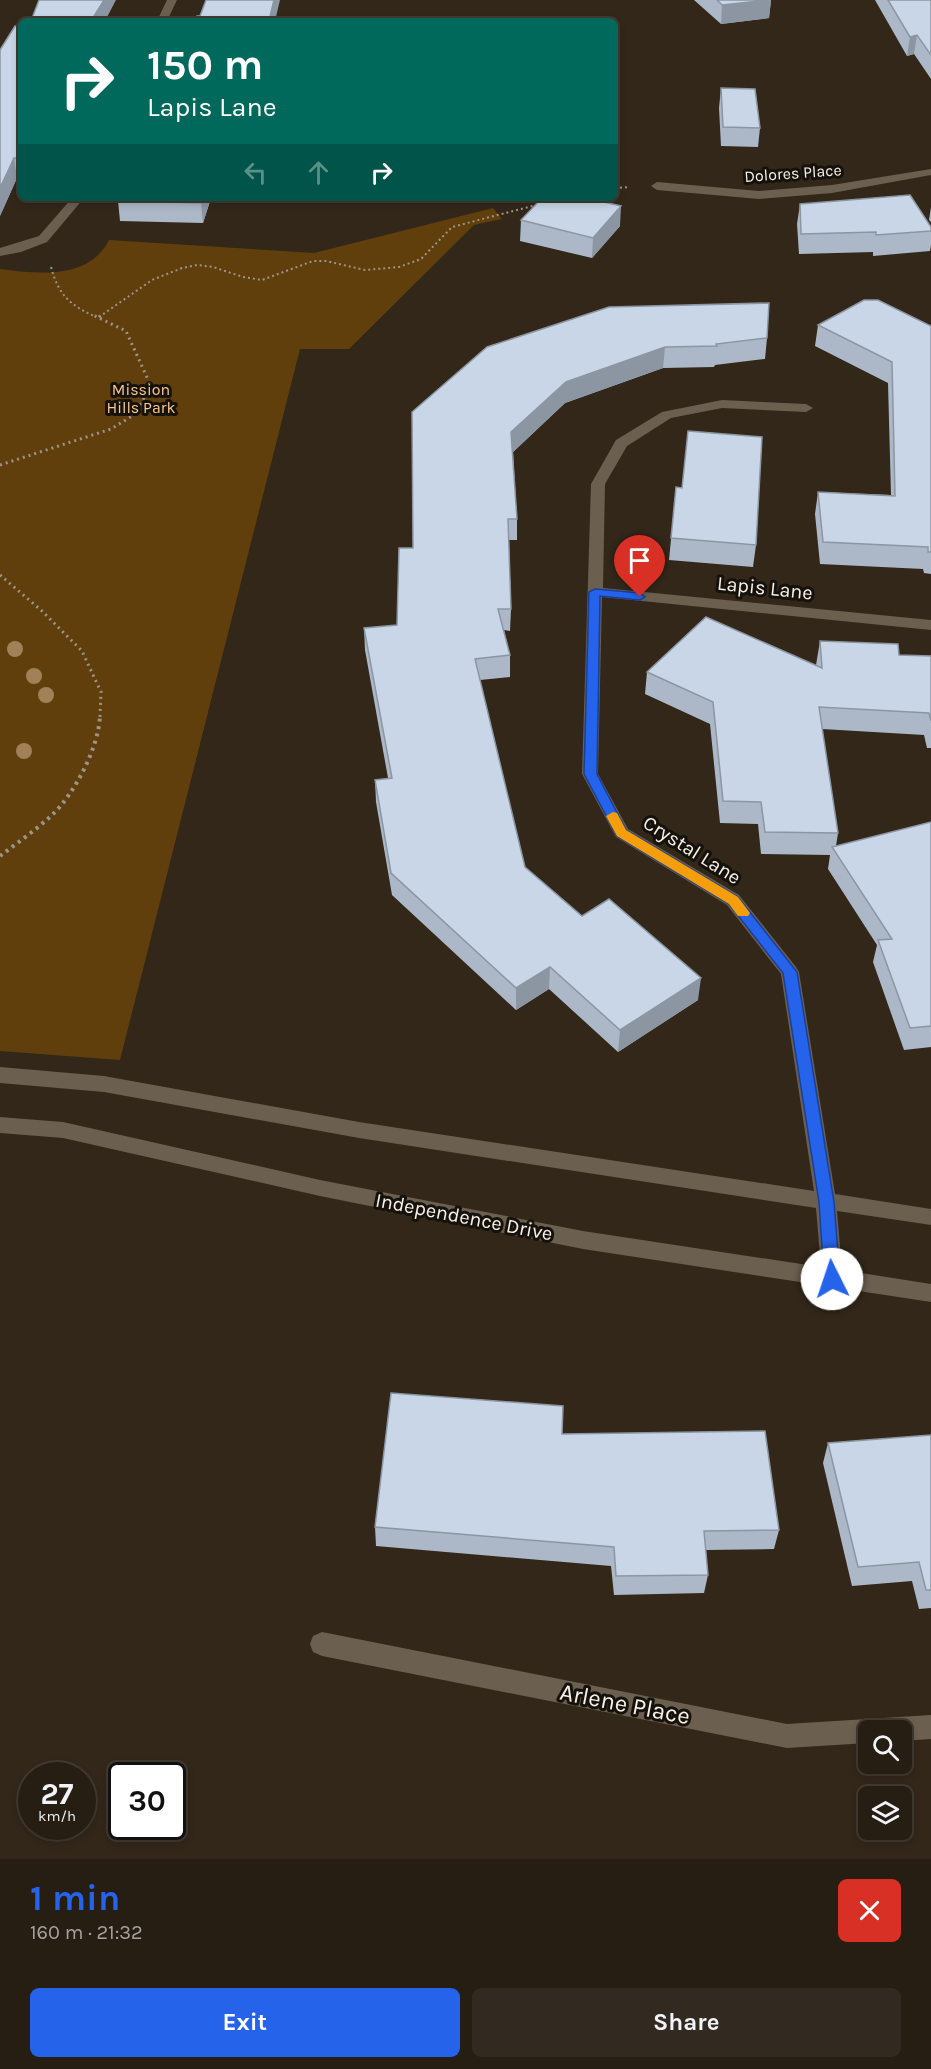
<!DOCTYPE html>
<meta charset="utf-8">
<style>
body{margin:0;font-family:Karla,sans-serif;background:#322a21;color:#f1f3f6;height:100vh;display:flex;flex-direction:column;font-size:22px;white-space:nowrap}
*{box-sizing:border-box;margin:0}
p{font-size:20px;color:#a4a2a0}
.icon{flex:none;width:33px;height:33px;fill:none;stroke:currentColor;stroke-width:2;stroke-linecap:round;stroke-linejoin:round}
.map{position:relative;height:1859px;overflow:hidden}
.details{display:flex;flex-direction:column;background:#261d13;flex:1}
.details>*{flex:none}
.banner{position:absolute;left:18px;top:18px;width:600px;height:183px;border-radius:9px;box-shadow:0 3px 9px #0003,0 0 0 2px #423b33;background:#00695c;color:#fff;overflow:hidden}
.fabs{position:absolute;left:858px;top:1720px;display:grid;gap:12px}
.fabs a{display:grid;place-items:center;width:54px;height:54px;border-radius:9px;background:#261d13;box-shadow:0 3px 9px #0003,0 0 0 2px #423b33;font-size:30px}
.speed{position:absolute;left:18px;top:1762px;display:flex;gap:12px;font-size:30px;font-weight:700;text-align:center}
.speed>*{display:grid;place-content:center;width:78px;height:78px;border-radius:50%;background:#261d13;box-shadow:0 3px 9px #0003,0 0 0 2px #423b33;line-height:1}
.speed small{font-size:15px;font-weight:400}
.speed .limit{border:3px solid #111;border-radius:9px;background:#fff;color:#111}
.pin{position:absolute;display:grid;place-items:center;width:51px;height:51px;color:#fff;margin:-62px -26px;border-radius:50% 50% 50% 0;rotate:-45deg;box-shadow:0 0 6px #0007}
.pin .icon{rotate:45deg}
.me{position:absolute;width:66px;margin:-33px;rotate:356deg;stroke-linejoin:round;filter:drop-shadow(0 0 4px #0008)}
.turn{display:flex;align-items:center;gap:21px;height:126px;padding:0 30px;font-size:27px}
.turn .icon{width:78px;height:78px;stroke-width:2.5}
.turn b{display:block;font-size:42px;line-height:51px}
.lanes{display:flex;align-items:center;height:57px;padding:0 30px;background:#0003;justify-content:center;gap:30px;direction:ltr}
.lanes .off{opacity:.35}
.round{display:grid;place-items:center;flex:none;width:63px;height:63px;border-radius:9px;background:#322a21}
.overview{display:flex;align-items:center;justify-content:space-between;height:102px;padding:0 30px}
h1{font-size:36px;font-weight:700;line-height:45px;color:#2563eb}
.button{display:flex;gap:12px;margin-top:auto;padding:12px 30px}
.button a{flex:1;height:69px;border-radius:9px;background:#2563eb;color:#fff;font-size:24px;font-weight:700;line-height:69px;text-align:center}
.button a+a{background:#322a21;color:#f1f3f6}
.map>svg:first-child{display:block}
.green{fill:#603f0c}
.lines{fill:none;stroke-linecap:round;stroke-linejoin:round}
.path-far2{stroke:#9d9489;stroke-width:2;stroke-dasharray:2 3;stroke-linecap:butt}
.path-far1{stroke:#9d9489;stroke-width:3;stroke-dasharray:2 4;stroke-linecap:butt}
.path{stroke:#9d9489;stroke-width:4;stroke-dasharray:3 4.5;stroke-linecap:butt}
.street{fill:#6b5f50;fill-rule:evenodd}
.tree{fill:#a18158}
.wall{fill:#acb8c7}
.shaded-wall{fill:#8c96a2}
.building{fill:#c8d6e7;stroke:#8c96a2;stroke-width:1.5}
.route{fill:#2563eb;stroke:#184099;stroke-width:1.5}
.slow{fill:#f59e0b}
.labels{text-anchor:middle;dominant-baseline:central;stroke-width:6;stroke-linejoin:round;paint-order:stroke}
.far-street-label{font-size:16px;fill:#f9f1e9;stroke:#15110b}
.far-park-label{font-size:16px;fill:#fcca8c;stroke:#15110b}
.street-label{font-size:20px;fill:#f9f1e9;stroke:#15110b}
.near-street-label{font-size:24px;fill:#f9f1e9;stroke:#15110b}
</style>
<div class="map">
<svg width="931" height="1859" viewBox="0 0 931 1859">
<rect width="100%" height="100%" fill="#322719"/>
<path class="green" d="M493 208 502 219 474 225 349 349H300L120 1060 0 1051V269C38 274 89 280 109 240L314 253Z"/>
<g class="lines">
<path class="path-far2" d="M615 188 629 187
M51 267C59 296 70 305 96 317
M99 317 152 280 182 268 197 265 213 267 243 277 262 280 313 261H326L365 270 399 267 421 259 452 227 540 204"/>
<path class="path-far1" d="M99 317 101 315
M0 465 111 429 137 413 150 384 126 331 93 315
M0 575 42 611 82 651 101 692 100 717"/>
<path class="path" d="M0 856C17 843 36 830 52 815 75 793 99 747 100 715"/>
<path class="street" d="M167 0H177L167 21H157Z
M931 169V175L832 193 759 199 657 190 651 186 657 182 759 191 832 185Z
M72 198H84L47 242 21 252 0 256V248L39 236Z
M722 400 806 404 813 408 806 412 722 408 671 418 627 446 605 484 603 588 931 620V630L602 597 598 774 628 829 739 895 796 967 799 972 835 1194 931 1209V1225L837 1211 842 1270 931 1284V1302L583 1249 320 1196 63 1138 0 1133V1117L63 1122 320 1180 583 1231 821 1267 816 1208 359 1138 104 1092 0 1083V1067L104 1076 359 1122 814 1191 781 974 727 905 616 837 582 774 591 484 616 440 662 412Z
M322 1632 787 1724 931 1715V1739L902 1741V1731H868V1743L787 1748 322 1656 313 1652 310 1644 313 1636Z"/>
</g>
<g class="tree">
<circle cx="15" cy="649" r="8"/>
<circle cx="34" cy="676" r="8"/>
<circle cx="46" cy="695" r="8"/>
<circle cx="24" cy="751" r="8"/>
</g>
<path class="wall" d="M694 0H771L769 18 721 24Z
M875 0H931V79L914 54 907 56Z
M21 26V178H17L0 216Z
M721 88 760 128 758 147 721 146 719 108Z
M211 198 203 223 120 221 118 201Z
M800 204 931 227V245L930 251 873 256V252L799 254 797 224Z
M931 207V222L929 220Z
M521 220 620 226 592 258 520 241Z
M818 325 931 326V574L924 573 923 569 820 564 815 514 818 492 891 495 888 383 815 346Z
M767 338 765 359 715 365 714 367 663 368 565 403 513 452 517 519V540H509L511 609 510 631 504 630 510 655V677L480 680 525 867 582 916 698 1000 618 1052 549 989 516 1010 392 895 376 802 375 780 388 778 365 650 364 628 397 625 413 548 487 347Z
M676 487 756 545 753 567 669 560Z
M820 641 899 655 931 656V748H927L924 735 822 729 838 833 836 846 931 822V1047L904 1050 873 962 877 945 828 869 830 855 761 854 758 824 720 823 710 724 645 694 647 672 816 665Z
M562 1434 779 1530 774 1549 706 1550 708 1575 704 1593 614 1595 611 1566 376 1546 375 1527Z
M931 1435V1608L919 1609 912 1581 852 1586 823 1463 828 1443Z"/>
<path class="shaded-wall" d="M104 0H116L105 21H91Z
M274 0H280L275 21H269Z
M771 0 769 18 721 24 722 5Z
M917 35 914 54 907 56 910 37Z
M21 153V172L19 158Z
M14 158 17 178 0 216V188Z
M203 198H211L203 223 201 203Z
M621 206 620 226 592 258 593 238Z
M665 347 663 368 565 403 511 454V432L566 382Z
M550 967 549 989 516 1010V988Z
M701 978 698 1000 618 1052 620 1030Z"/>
<path class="building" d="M39 0H104L91 21H31Z
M206 0H274L269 21H195L197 16H200Z
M717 0H769L722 5Z
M888 0H931V55L917 35 910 37Z
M15 26H21V153L19 158H14L0 188V50Z
M721 88 755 89 760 128 723 127Z
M910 195 931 227V231L876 235V232L801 234 800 204Z
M119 198H203L201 203 118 201Z
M542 198H587L621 206 593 238 521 220Z
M864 300H878L931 326V552H928V547L823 542 818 492 895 496 892 362 818 325Z
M769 303 767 338 716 344 717 346 665 347 566 382 511 432 517 519H508L511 609H498L510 655 475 659 525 867 582 916 609 899 701 978 620 1030 550 967 516 988 391 873 375 780 392 778 364 628 397 625 399 548H413L412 412 487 347 609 307Z
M688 431 762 437 756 545 671 538 676 487 682 488Z
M706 617 822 668 820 641 898 644 899 655 931 656V721L929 713 819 707 838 833 765 832 761 802 723 801 713 702 647 672Z
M931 822V1026L910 1028 878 940 892 939 832 847Z
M391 1393 563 1406 562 1434 765 1431 779 1530 704 1531 708 1575 616 1576 614 1547 375 1527Z
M931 1435V1590H926L919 1562 858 1567 828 1443Z"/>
<path class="route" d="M595 589 640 593 645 597 640 600 600 596 597 774 626 830 738 897 797 972 834 1202 840 1279 838 1284 832 1286 827 1284 824 1279 819 1202 783 973 729 904 617 836 584 774 589 592Z"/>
<path class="slow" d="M613 812 617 813 626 830 738 897 750 913 748 916H738L729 904 617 836 606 816Z"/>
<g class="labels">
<g class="far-street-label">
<text transform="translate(793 173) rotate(-4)">Dolores Place</text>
</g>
<g class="far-park-label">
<text x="141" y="389">Mission<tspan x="141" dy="18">Hills Park</tspan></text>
</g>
<g class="street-label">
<text transform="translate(765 588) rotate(6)">Lapis Lane</text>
<text transform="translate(692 850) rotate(32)">Crystal Lane</text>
<text transform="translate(464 1217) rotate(11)">Independence Drive</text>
</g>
<g class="near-street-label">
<text transform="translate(625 1704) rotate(11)">Arlene Place</text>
</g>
</g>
</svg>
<div class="fabs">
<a><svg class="icon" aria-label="search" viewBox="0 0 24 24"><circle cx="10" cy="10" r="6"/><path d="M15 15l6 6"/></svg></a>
<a><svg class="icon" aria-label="layers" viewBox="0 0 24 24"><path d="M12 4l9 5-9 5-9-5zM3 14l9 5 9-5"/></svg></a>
</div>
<div class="speed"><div>27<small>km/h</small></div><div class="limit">30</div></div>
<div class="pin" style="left:640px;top:597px;background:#d93025"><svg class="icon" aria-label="arrive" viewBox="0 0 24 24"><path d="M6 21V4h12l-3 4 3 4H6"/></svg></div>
<svg class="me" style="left:832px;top:1279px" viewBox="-20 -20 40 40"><circle r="19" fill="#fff"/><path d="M0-13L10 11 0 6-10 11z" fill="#2563eb"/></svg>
<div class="banner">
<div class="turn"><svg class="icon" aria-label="right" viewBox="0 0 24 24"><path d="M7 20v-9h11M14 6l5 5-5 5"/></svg><div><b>150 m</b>Lapis Lane</div></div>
<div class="lanes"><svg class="icon off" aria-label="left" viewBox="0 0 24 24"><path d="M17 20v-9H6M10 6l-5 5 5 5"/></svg><svg class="icon off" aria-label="ahead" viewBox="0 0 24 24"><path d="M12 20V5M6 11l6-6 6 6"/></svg><svg class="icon" aria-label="right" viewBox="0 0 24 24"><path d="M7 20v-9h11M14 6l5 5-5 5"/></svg></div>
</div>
</div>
<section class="details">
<div class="overview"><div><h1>1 min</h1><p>160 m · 21:32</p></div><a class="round" style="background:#d93025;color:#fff"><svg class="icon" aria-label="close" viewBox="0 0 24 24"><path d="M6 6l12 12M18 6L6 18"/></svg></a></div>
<div class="button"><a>Exit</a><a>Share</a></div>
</section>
